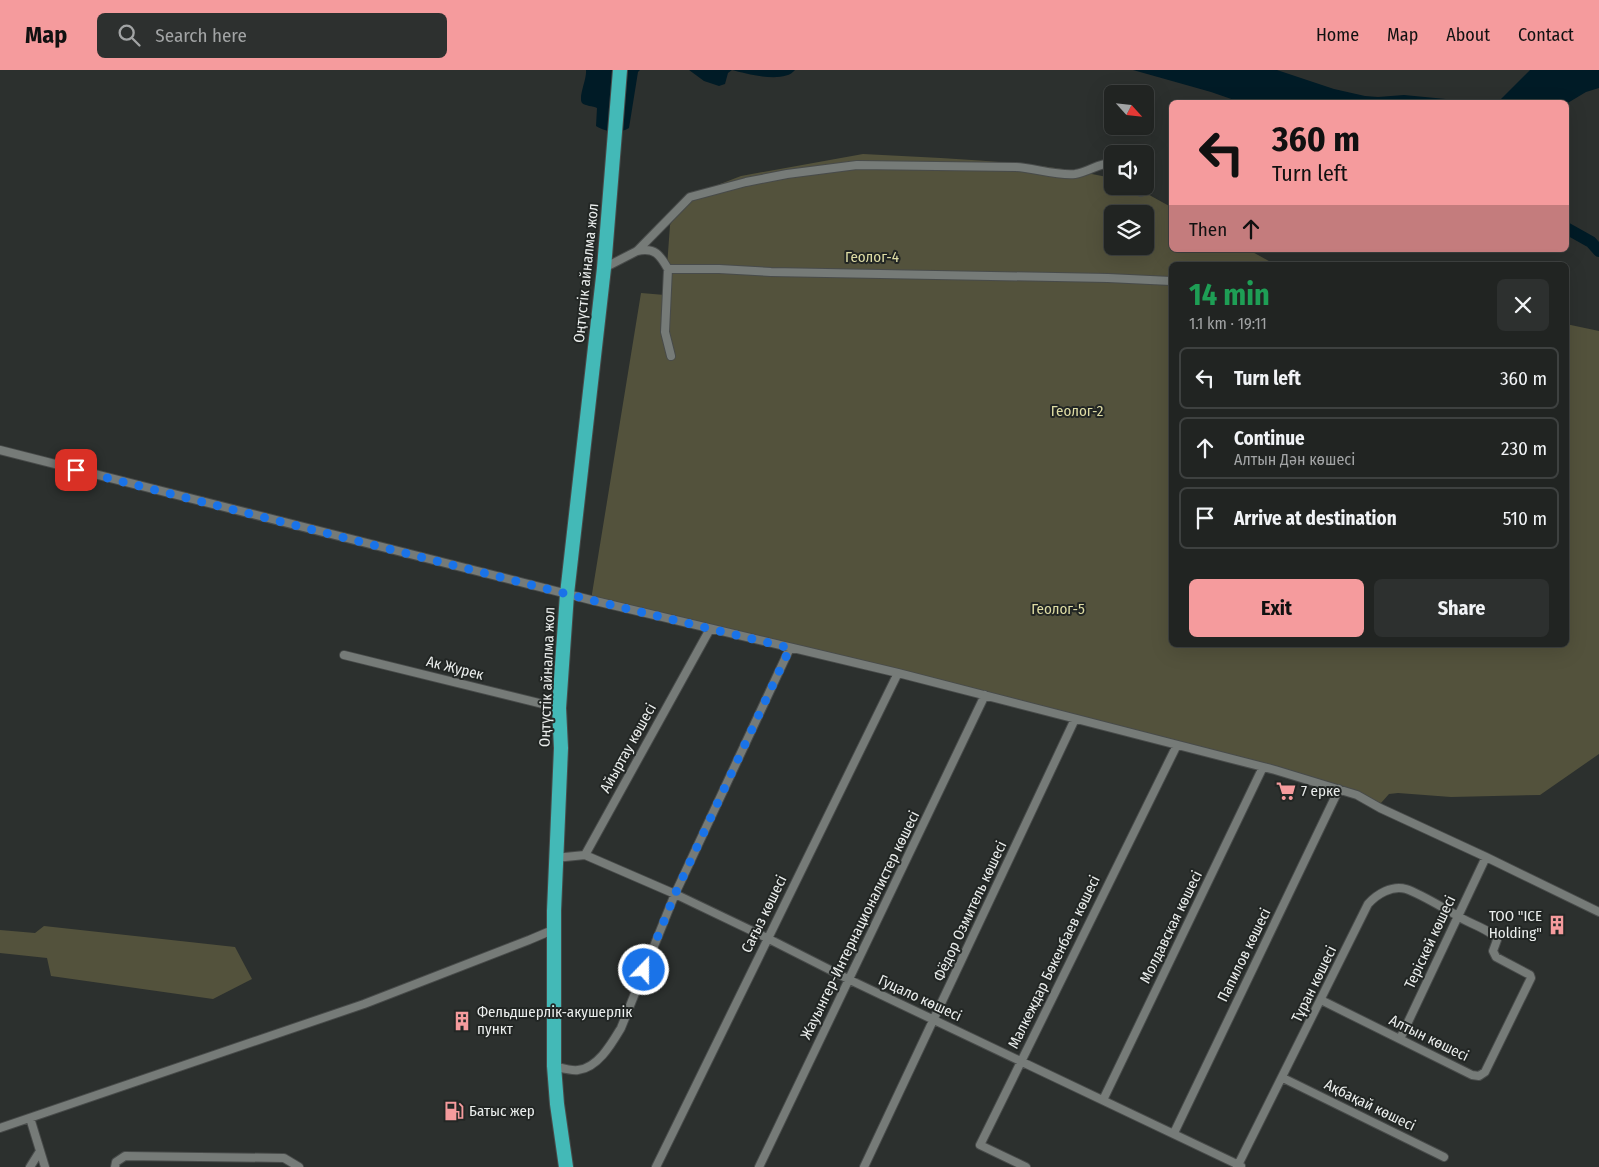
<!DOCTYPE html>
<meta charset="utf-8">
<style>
body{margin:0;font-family:"Fira Sans Condensed",sans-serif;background:#2d302f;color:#f1f3f6;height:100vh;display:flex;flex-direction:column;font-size:19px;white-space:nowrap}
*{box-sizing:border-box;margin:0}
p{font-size:16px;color:#a2a4a5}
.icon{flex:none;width:28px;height:28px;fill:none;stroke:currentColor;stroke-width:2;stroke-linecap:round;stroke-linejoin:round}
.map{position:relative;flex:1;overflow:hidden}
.side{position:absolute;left:1169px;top:192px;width:400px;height:385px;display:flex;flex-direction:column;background:#212422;border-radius:8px;box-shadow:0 5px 20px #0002,0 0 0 1px #3e4140}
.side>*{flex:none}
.hud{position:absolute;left:1169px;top:30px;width:400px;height:152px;border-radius:8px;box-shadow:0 5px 20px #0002,0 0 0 1px #3e4140;background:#f59b9d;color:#111;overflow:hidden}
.needle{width:32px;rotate:117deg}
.buttons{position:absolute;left:1104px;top:15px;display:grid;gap:10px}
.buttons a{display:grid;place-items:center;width:50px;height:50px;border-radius:8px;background:#212422;box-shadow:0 5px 20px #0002,0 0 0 1px #3e4140;font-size:25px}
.pin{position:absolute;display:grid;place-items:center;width:42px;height:42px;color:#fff;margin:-21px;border-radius:10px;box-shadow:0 2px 8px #0006}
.me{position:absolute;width:55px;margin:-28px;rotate:22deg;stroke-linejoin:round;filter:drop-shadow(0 0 4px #0008)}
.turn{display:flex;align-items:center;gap:18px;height:105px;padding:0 20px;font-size:22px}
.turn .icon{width:65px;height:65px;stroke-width:2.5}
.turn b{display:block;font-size:35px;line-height:42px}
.then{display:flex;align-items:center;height:48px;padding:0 20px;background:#0003;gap:10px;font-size:19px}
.round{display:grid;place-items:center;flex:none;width:52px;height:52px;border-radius:8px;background:#2d302f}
.summary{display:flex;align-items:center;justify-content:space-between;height:85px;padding:0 20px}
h1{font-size:30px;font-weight:700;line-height:38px;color:#1e9e55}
.cta{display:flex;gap:10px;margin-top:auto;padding:10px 20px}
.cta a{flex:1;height:58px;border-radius:8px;background:#f59b9d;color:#111;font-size:20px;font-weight:700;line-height:58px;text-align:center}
.cta a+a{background:#2d302f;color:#f1f3f6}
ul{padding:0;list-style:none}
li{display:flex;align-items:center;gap:15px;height:62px;margin:0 10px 8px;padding:0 10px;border:2px solid #3e4140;border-radius:8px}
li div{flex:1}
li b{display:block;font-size:19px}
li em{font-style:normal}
header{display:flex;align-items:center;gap:30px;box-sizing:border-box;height:70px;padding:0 25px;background:#f59b9d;color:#111}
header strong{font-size:24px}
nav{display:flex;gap:28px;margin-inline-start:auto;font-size:18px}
.search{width:350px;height:45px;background:#2d302f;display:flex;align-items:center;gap:12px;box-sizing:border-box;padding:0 18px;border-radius:8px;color:#a2a4a5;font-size:19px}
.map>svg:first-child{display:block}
.green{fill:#53523c;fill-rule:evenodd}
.water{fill:#001b26}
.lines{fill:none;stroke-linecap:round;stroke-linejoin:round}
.river{stroke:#001b26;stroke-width:12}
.street-casing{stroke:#484b4a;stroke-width:10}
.highway-casing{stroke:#484b4a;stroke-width:16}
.street{stroke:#767b78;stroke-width:8}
.highway{stroke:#43b9b7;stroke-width:14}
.route{stroke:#1a73e8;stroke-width:9;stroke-dasharray:0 16.2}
.labels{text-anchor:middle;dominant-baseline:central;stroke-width:4;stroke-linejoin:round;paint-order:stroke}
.park-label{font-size:15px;fill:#dedca4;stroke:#222624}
.street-label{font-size:15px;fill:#ebeeed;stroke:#222624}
.poi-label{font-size:15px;fill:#ebeeed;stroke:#222624;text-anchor:start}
</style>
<header>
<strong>Map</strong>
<div class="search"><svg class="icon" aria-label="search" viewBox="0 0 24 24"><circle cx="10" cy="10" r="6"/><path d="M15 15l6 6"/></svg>Search here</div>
<nav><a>Home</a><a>Map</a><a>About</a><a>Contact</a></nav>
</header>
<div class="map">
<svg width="1599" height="1097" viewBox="0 0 1599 1097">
<rect width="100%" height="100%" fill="#2c302e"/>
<path class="green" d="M863 84C947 89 1031 90 1112 108V116H1133L1171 137V180H1249L1276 195H1171V575H1566V254L1599 261V684L1540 725 1451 727 1398 723 1389 724 1381 733 1375 732 1346 718 591 530 641 223 665 225 670 155 689 126 741 106ZM1112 144H1145V176H1112Z
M44 856 235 877 252 909 213 929 51 906 47 888 0 883V860L35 863Z"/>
<path class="water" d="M586 0H640L638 2 629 58C619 64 605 62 596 56L597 38C593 36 585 36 582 33 578 27 587 9 586 0Z
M689 0H795C784 14 747 4 732 0L728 3 725 14 719 16 704 11Z
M1133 0H1277L1334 19 1365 26 1378 27 1404 25 1477 32H1240L1211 22Z
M1530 0H1599V18L1586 22 1566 34V32H1493L1501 29Z"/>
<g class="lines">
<path class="river" d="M1566 158 1591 172 1599 181"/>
<defs>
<path id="street" d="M1139 116 1141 122
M637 181C655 177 660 185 668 199
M604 198 637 181 690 127 746 112 787 104 857 95 1016 97C1033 98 1059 106 1075 104 1088 102 1099 93 1112 93
M671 286 665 262 668 199H719L771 202 1108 208 1171 211
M0 380 591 530 898 603 1275 700 1357 725 1380 738 1486 787 1599 842
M344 585 559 638
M585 785 675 824 767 868 850 910 1241 1096
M555 788 585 785 710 559
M1400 969 1486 787
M554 996C562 998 571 1001 578 1000 598 998 612 973 621 958L675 824 790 578
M1283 1008 1444 1087
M1103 1030 1263 697
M30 1048 45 1097
M0 1058 364 934 529 870 555 859
M1174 1063 1339 719
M30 1097 40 1081
M115 1097 116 1092 125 1086 284 1088 299 1097
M656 1097 898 603
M759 1097 985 625
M864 1097 1075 649
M1026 1097 980 1075 1177 675
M1237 1097 1368 834C1377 824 1392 815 1406 819 1421 824 1443 838 1458 846 1467 853 1493 860 1497 870L1493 881 1496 887 1530 905 1531 908 1485 1002 1479 1006 1472 1005 1321 930"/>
<path id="highway" d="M566 1097 557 1034 554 996V841L561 678 559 638 567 524 604 198 620 0"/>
</defs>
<use href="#street" class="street-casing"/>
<use href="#highway" class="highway-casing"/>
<use href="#street" class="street"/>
<use href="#highway" class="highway"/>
</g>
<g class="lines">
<path class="route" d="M76 400 591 530 790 578 675 824 644 900"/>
</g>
<defs>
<symbol id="supermarket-bare" viewBox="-9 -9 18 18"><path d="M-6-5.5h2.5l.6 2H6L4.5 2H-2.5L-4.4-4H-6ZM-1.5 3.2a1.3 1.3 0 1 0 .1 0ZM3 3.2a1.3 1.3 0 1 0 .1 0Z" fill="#f59b9d" stroke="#222624" stroke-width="2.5" paint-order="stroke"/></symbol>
<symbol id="building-bare" viewBox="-9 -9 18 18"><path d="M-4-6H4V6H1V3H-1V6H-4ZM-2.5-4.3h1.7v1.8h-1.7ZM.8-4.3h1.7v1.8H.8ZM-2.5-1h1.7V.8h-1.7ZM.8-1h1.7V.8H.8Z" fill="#f59b9d" stroke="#222624" stroke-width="2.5" paint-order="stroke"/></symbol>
<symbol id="fuel-bare" viewBox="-9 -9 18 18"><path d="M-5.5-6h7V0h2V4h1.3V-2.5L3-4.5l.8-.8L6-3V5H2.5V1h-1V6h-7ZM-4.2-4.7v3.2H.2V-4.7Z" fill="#f59b9d" stroke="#222624" stroke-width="2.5" paint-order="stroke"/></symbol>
</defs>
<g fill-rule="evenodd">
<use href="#supermarket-bare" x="1272" y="707" width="28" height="28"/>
<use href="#building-bare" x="1543" y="841" width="28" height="28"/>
<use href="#building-bare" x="448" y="937" width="28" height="28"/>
<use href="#fuel-bare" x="440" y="1027" width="28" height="28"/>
</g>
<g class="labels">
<g class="park-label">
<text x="872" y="187">Геолог-4</text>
<text x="1077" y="341">Геолог-2</text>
<text x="1058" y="539">Геолог-5</text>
</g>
<g class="street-label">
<text transform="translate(586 203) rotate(-84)">Оңтүстік айналма жол</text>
<text transform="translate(455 598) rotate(14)">Ак Журек</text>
<text transform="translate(547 607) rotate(-88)">Оңтүстік айналма жол</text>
<text transform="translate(628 678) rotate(-61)">Айыртау көшесі</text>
<text transform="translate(970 841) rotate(-65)">Фёдор Озмитель көшесі</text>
<text transform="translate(764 844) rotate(-64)">Сағыз көшесі</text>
<text transform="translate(860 855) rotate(-64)">Жауынгер-Интернационалистер көшесі</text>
<text transform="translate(1171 857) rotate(-64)">Молдавская көшесі</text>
<text transform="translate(1430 872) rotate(-65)">Теріскей көшесі</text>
<text transform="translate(1244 885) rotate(-64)">Папилов көшесі</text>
<text transform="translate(1054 892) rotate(-64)">Малкеждар Бөкенбаев көшесі</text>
<text transform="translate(1314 914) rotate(-64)">Тұран көшесі</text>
<text transform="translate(920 928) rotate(25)">Гуцало көшесі</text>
<text transform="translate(1429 968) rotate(26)">Алтын көшесі</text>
<text transform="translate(1370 1035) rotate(26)">Ақбақай көшесі</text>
</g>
<g class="poi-label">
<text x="1301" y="721">7 ерке</text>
<text x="1542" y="846" text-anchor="end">ТОО "ICE<tspan x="1542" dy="17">Holding"</tspan></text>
<text x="477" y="942">Фельдшерлік-акушерлік<tspan x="477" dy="17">пункт</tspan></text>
<text x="469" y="1041">Батыс жер</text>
</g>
</g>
</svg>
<div class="buttons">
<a><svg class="needle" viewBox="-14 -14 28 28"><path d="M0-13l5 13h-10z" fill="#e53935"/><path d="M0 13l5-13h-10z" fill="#a2a4a5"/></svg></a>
<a><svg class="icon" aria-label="sound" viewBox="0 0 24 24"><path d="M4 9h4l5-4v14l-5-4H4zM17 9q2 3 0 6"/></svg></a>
<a><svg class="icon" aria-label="layers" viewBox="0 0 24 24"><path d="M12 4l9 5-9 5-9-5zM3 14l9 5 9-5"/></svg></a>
</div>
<div class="pin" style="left:76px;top:400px;background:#d93025"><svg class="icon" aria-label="arrive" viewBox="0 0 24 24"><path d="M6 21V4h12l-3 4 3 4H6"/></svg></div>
<svg class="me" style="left:644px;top:900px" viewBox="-20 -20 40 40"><circle r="17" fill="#1a73e8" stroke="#fff" stroke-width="3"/><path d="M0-11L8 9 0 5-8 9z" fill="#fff"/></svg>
<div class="hud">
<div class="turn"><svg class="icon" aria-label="left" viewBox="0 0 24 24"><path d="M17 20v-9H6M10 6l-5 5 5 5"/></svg><div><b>360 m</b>Turn left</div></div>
<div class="then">Then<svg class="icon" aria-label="ahead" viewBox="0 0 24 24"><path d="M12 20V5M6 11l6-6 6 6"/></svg></div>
</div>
<section class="side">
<div class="summary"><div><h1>14 min</h1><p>1.1 km · 19:11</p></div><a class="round"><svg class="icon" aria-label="close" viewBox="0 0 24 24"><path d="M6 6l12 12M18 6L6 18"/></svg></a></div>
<ul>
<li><svg class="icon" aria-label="left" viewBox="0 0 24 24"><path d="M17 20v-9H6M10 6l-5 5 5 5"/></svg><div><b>Turn left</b></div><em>360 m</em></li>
<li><svg class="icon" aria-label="ahead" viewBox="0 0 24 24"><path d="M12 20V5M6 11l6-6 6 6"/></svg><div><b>Continue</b><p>Алтын Дән көшесі</p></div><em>230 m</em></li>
<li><svg class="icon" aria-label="arrive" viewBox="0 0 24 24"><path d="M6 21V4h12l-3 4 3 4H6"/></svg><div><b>Arrive at destination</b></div><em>510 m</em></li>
</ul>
<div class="cta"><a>Exit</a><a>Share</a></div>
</section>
</div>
